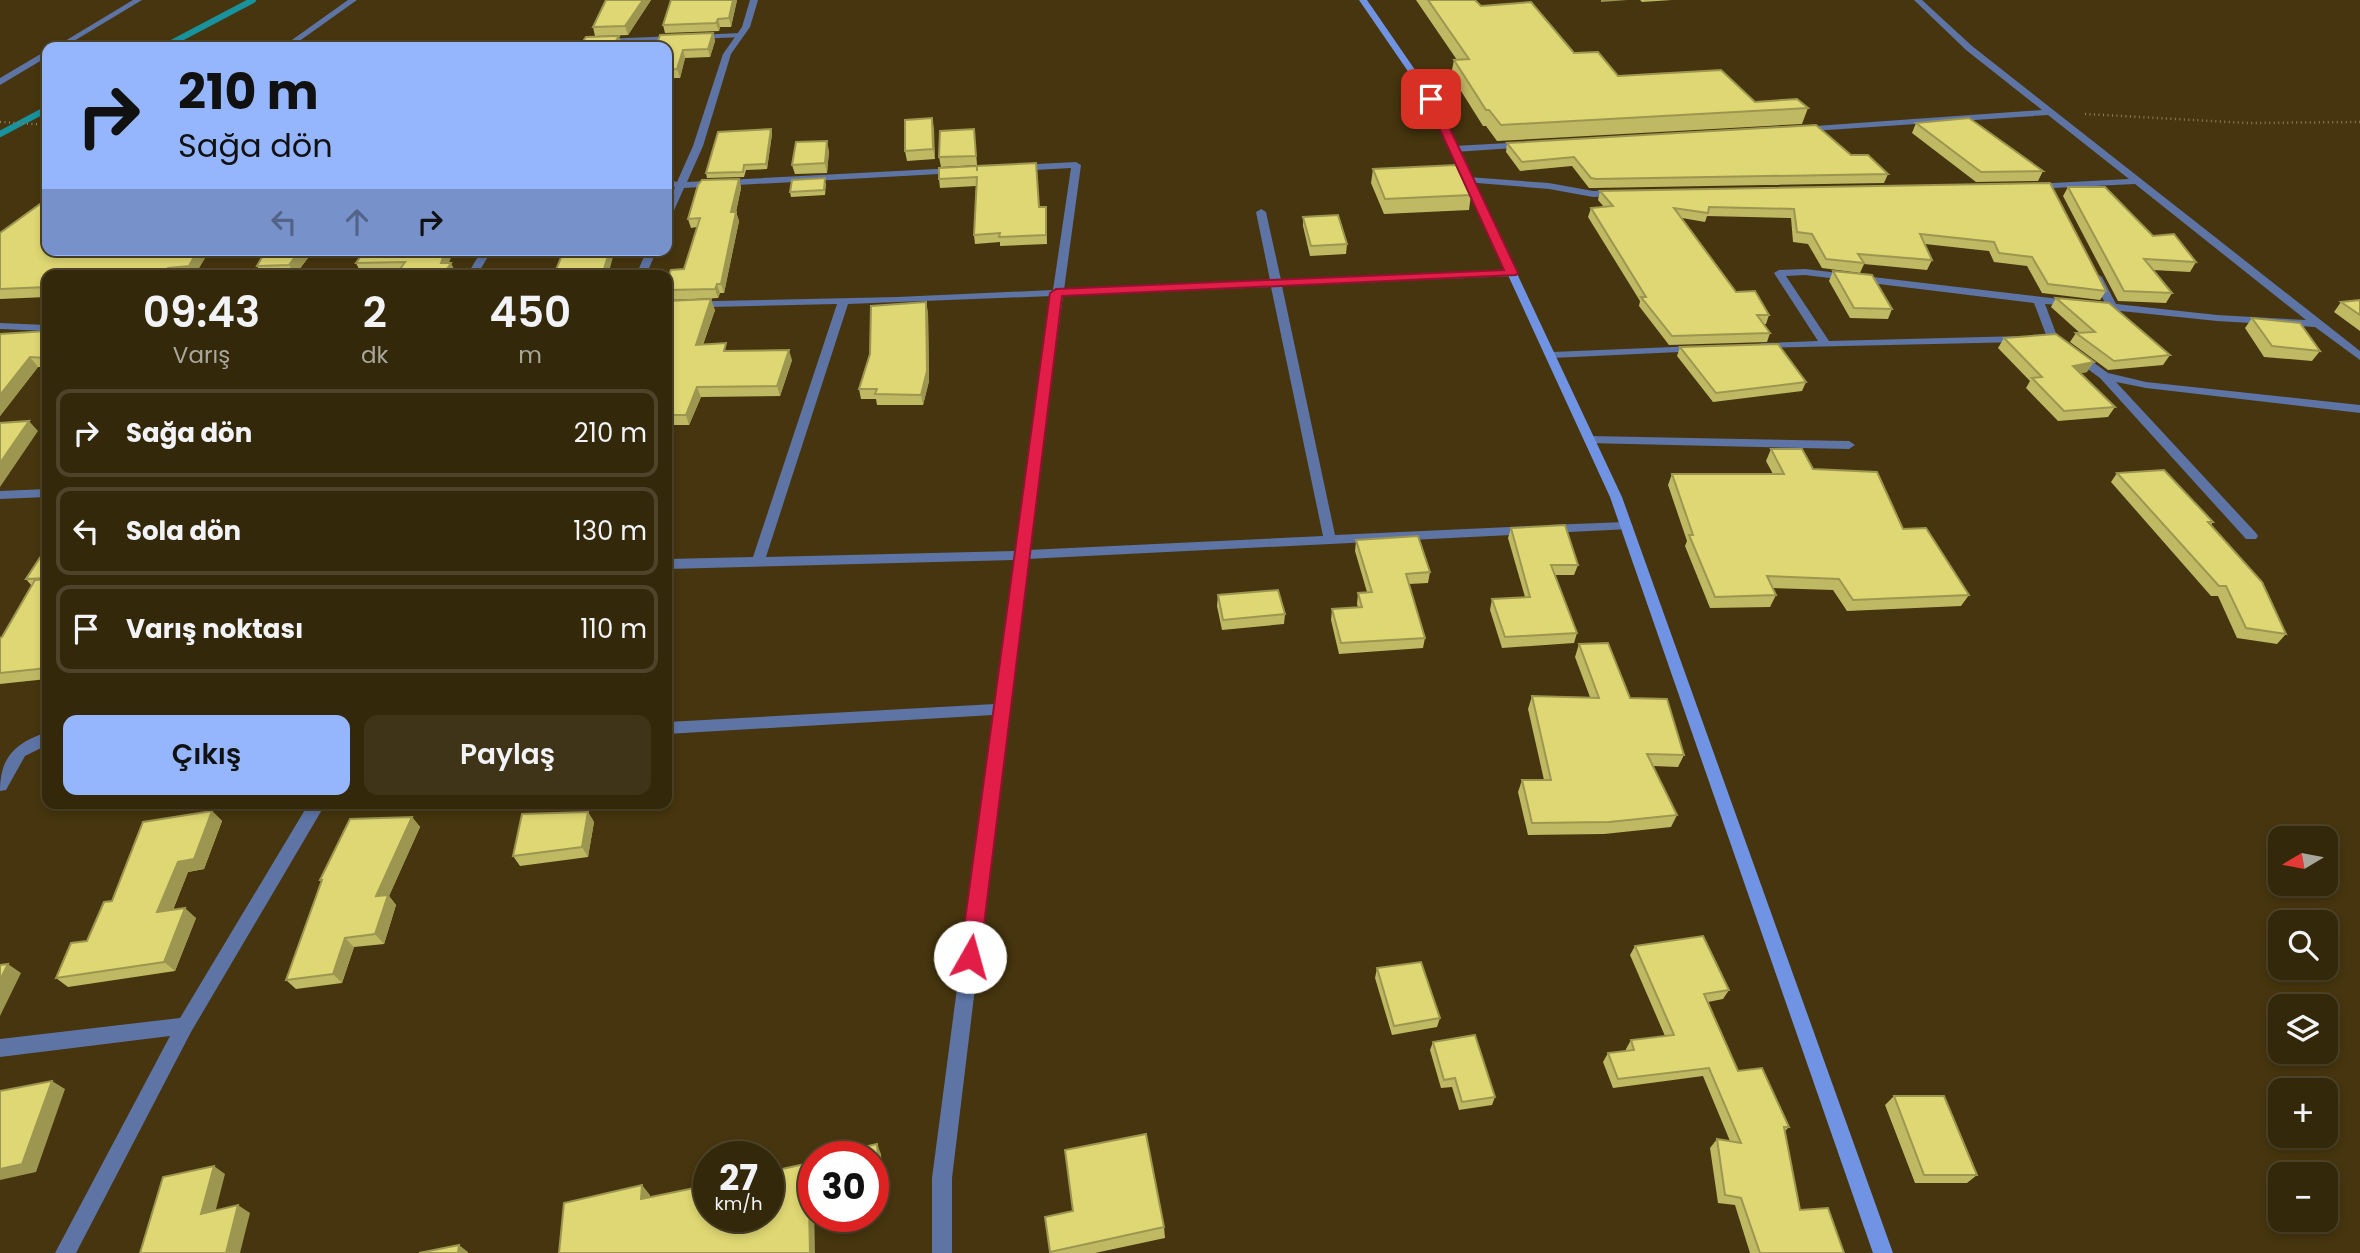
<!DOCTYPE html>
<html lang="tr">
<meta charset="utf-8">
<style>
body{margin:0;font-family:Poppins,sans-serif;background:#3f3418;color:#f1f3f6;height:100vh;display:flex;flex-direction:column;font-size:26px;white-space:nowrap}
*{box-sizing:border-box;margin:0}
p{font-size:23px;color:#a9a69c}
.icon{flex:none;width:38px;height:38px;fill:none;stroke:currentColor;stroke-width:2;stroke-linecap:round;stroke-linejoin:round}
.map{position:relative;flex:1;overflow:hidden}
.drawer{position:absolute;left:42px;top:270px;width:630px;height:539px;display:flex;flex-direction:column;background:#34280a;border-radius:14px;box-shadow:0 4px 10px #0003,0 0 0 2px #4e442b}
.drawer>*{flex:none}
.banner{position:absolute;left:42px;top:42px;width:630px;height:214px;border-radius:14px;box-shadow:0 4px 10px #0003,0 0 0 2px #4e442b;background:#95b6fd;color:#111;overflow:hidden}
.needle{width:46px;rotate:260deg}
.fabs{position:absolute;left:2268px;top:826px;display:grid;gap:14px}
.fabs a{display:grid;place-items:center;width:70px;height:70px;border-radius:14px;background:#34280a;box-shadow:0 4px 10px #0003,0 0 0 2px #4e442b;font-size:35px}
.speed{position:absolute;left:693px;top:1141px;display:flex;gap:14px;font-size:35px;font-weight:700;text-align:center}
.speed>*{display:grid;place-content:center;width:91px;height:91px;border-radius:50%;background:#34280a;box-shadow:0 4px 10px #0003,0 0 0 2px #4e442b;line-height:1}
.speed small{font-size:18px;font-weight:400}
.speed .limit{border:10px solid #d22;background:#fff;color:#111}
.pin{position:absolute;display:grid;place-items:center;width:60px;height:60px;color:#fff;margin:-30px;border-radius:14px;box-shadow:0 4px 10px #0006}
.me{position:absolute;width:77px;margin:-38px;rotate:7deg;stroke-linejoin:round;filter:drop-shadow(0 0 5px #0008)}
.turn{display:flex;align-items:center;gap:24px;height:147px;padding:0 21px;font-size:32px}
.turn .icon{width:91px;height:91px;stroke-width:2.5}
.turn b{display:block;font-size:49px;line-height:60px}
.lanes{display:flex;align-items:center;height:66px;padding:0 21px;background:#0003;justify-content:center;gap:35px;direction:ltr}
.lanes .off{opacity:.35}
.eta{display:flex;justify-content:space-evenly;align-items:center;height:119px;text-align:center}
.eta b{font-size:42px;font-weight:600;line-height:49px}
.action{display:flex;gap:14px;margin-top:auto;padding:14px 21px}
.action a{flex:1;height:80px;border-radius:14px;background:#95b6fd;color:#111;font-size:28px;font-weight:600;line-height:80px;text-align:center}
.action a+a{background:#3f3418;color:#f1f3f6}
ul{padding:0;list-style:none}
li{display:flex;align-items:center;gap:21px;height:88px;margin:0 14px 10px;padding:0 7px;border:4px solid #4e442b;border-radius:14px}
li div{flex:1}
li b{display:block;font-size:26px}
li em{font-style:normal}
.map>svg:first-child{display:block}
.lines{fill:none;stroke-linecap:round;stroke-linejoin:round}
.stream{stroke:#18929d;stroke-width:6}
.path{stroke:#907f5a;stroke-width:2.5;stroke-dasharray:1 3.5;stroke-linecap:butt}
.lane{fill:#5d74a5;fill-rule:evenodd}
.street{fill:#5d74a5;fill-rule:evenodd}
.secondary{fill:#7094e3;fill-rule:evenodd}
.wall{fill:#c0b963}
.shaded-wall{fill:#9c9650}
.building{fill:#dfd773;stroke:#9c9650;stroke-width:2}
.route{fill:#e11d48;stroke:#92132f;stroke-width:2}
</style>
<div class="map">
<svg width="2360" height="1253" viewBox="0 0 2360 1253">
<rect width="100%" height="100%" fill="#46350e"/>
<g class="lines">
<path class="stream" d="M164 47 253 0
M0 134 47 109"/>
<path class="path" d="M2085 114 2249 123 2360 122
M0 122 47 125"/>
<path class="lane" d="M740 33H743V37L696 39 692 37 696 35Z
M676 36H679V40L602 43 598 41 602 39Z"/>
<path class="street" d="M133 0H142L64 47H55Z
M348 0H357L291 47H282Z
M750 0H758L750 27 731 54 703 146 687 182 955 168 958 169V173L684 188 672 215 667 218V205L675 187 667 185V179L677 182 693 146 723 54 742 27Z
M1914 0H1922L1972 46 2360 351V360L2315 327 2217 321 2092 308V304L2105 303 2092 277 2097 274 2102 277 2116 304 2217 315 2306 320 2135 184 2030 189V185L2033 184 2129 179 2048 115 1798 132V128L1801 127 2042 110 1966 50Z
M44 52H47V57L0 85V78Z
M1526 142 1531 145 1529 147 1454 152 1449 149 1454 146Z
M1076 162 1081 165 1064 290 1270 280 1256 212 1261 209 1266 212 1281 280 1516 271V275L1512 276 1282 286 1335 535 1529 526 1536 530 1529 534 1027 559 952 1178V1253H932V1178L993 715 667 734V722L995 704 1014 560 667 569V559L753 557 837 304 667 308V302L897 297 1053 290 1071 168 1017 171 1012 168 1017 165ZM1271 287 1323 536 1028 550 1063 296ZM1052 296 1015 551 766 557 848 304Z
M1468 177 1549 183 1593 191 1617 190 1622 193 1617 196 1593 197 1549 189 1465 182 1463 180Z
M482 250H492L477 275H467Z
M647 250H657L646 275H636Z
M1805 269 2076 301V305L2072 306 2045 304 2057 336 2108 373 2146 382 2360 405V413L2146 388 2116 382 2256 533 2258 536 2256 539H2246L2100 378 2048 340 2034 303 1805 275 1786 276 1829 341 2022 336 2028 339 2022 342 1759 348V344L1763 343 1818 341 1774 273 1779 270Z
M0 323 47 325V331L0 329Z
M1697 346 1703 349 1701 351 1552 358 1546 355 1552 352Z
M1590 436 1849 441 1855 445 1849 449 1586 443 1584 440 1586 437Z
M47 489V497L0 499V491Z
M1625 522 1631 526 1630 529 1549 533 1542 529 1549 525Z
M47 732V745L25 756 6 790 0 791C0 757 15 743 47 732Z
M309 803H326L191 1032 76 1253H55L170 1036 0 1057V1039L180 1018Z"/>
<path class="secondary" d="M1359 0H1367L1435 99 1622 497 1893 1253H1873L1610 497 1427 99Z"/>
</g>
<path class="wall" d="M606 0H651L628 35 595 36 593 27Z
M737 0 731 27H720L719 31 665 33 663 25Z
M1416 0H1475L1481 6 1618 76 1755 102 1808 108 1802 124 1497 141 1486 126H1483L1451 75 1454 60H1457Z
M1640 0H1672L1642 2Z
M713 33 715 41 710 57 685 58 680 78H667V47Z
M932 118 935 159 907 161 905 151Z
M1916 123 2043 171 2038 181 1976 182 1912 133Z
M771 129 772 134 767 169 746 170 744 177 707 178 706 173Z
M975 139 977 165 941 167 939 157Z
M1507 143 1851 155 1888 174 1884 183 1593 188H1589L1572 166 1520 171 1506 152Z
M829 151 827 173 795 174 792 165Z
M977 166 1039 207H1046L1047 244 1000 246V242L975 244 974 235 976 186 940 188 939 179Z
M1373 169 1471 195 1469 210 1384 214 1371 183Z
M739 179 741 188 736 212 739 221 724 293H720L718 298 667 300V280L684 269 697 227 691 228 688 219Z
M826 183 825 195 791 197 790 192Z
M2050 183 2106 291 2100 300 2042 293 2027 266 1994 262 1989 251 1925 244 1932 260 1927 270 1864 264 1860 273 1822 268 1808 244 1793 242 1791 218 1707 216 1705 222 1682 218 1736 292 1769 315 1766 324H1764L1770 333 1767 342 1669 345 1639 306 1640 301 1588 217 1591 208 1604 207 1598 200 1600 191Z
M2068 187 2196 262 2190 272 2153 270 2172 293 2166 303 2118 301 2063 196Z
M1303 217 1347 244 1346 254 1310 256 1303 226Z
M0 233 47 275V297L0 299Z
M314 250 295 275H262L257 266Z
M356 263H450L456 273 455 275H396L397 273H361Z
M1833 271 1892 309 1888 319 1850 318 1829 281Z
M2056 298 2170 355 2163 365 2108 370 2070 342 2076 333H2080L2051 307Z
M2360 300V331L2334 312 2341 302Z
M667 301 715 310 703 345 728 351 792 360 780 396 701 397 689 425H667Z
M928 312 929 381 923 405H877L876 399H861L859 389Z
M2252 318 2320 351 2312 361 2264 357 2245 328Z
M47 331V367H38L0 416V334Z
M2004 338 2087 372 2081 373 2115 407 2108 417 2058 421 2026 388 2030 381 1998 348Z
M1680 347 1806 382 1802 391 1713 402 1677 356Z
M1771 449 1813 469 1903 529 1969 595 1961 606 1847 611 1833 590 1772 588 1776 595 1770 607 1710 608 1685 546 1687 541 1668 485 1672 474H1773L1766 461Z
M2117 473 2213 522 2211 525 2286 634 2277 644 2237 638 2218 596H2211L2111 482Z
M1511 528 1578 565 1574 575H1555L1577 633 1574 643 1502 648 1490 610 1492 599 1525 597 1508 538Z
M1356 540 1430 572 1428 583 1409 584 1425 638 1423 648 1339 654 1331 620 1332 609 1358 607 1357 604 1358 593 1367 592 1355 551Z
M47 550V679L0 684V638L2 637 33 585H31L26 579Z
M1218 595 1285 614 1284 624 1222 630 1217 606Z
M1579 644 1684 755 1678 767 1653 766 1677 815 1671 827 1604 834 1528 835 1518 792 1522 780H1544L1528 709 1532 696 1590 697 1575 657Z
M212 811 222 821 204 869 188 872 173 910 196 918 175 971 68 987 56 978 87 941 112 901Z
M588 812 594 822 588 857 520 866 513 856Z
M412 817 420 827 389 896 396 905 384 944 354 947 342 983 296 989 286 980 322 882 320 880Z
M1635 946 1729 990 1723 999 1708 1002 1738 1071 1789 1127 1785 1131 1800 1210 1844 1253H1750L1735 1205 1718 1203 1710 1148 1717 1139 1730 1141 1703 1076 1613 1088 1603 1062 1608 1053 1626 1051V1049L1631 1040 1665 1036 1630 955Z
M1377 968 1440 1018 1437 1027 1392 1035 1375 978Z
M1433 1042 1495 1097 1492 1105 1459 1110 1452 1087 1441 1088 1430 1050Z
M1894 1096 1977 1175 1967 1183H1915L1885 1105Z
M1045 1217 1164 1227 1165 1238 1095 1253H1050Z"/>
<path class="shaded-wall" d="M643 0H651L628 35 625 26Z
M733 0H737L731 27 729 18Z
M1601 0H1628L1601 2Z
M718 19 720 27 719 31 716 23Z
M713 33 715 41 710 57 708 49Z
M619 36 622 44 620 47H612Z
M683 50 685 58 680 78 677 69Z
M932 118 934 128 935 159 933 149Z
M771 129 772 134 767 169 766 164Z
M827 141 829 151 827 173 825 163Z
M739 179 741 188 734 221 731 212Z
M736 212 739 221 724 293 721 284Z
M198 250H210L195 275H162L168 268Z
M300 250H314L295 275 289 265Z
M446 250H454L447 268 451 263 456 273 455 275H443L441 263Z
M610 250H615L608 275H602Z
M717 284 720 293 718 298 715 289Z
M711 299 715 310 699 355 696 345Z
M926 302 928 312 929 381 923 405 921 395Z
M789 350 792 360 780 396 777 386Z
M30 357 38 367 0 416V395Z
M2094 362 2087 372 2067 376 2073 366Z
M697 387 701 397 689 425 686 415Z
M29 421 38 431 0 487V463Z
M212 811 222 821 204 869 188 872 168 922 157 912 178 862Z
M588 812 594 822 588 857 582 847Z
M412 817 420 827 389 896 396 905 384 944 375 934 376 896Z
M185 908 196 918 175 971 164 962Z
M345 938 354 947 342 983 333 974Z
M8 964 21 973 0 1016V980Z
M52 1081 65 1089 36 1172 0 1180V1169Z
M877 1144 881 1154 884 1200 873 1202Z
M214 1166 225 1174 213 1221 201 1214Z
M642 1185 650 1195V1209L641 1199Z
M238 1205 250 1213 240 1253H226Z
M814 1205 815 1253H810L809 1206Z
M459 1245 468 1252V1253H458Z"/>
<path class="building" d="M606 0H643L625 26 593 27Z
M671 0H733L729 18 718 19 716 23 663 25Z
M1428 0H1475L1481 6 1531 2 1574 53 1598 52 1618 76 1721 70 1755 102 1797 99 1808 108 1501 125 1489 110H1486L1454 60 1469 59Z
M713 33 708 49 683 50 677 69 667 70V47H656L660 35Z
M619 36 612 47H579L586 37Z
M932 118 933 149 905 151V120Z
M1969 118 2043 171 1981 172 1916 123Z
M1816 125 1851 155H1868L1888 174 1596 179 1591 178 1574 157 1522 162 1507 143Z
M771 129 766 164 744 165 743 172 706 173 718 132Z
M974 129 976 156 939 157 940 131Z
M827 141 825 163 792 165 796 142Z
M1036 163 1039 207H1046V235L999 237 1000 233 974 235 977 177 939 179V168L977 166V171V166Z
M1456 165 1471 195 1385 199 1373 169Z
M825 178 824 190 790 192 792 180Z
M739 179 731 212H736L721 284H717L715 289 667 290V280L671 270 684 269 700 218 688 219 698 185 702 180Z
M2050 183 2106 291 2048 284 2032 257 1999 253 1994 242 1920 234 1932 260 1858 254 1864 263 1826 259 1812 234 1797 232 1794 209 1709 207 1708 213 1674 208 1736 292 1755 291 1769 315H1757L1770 333 1672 336 1641 297H1646L1591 208 1613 206 1600 191Z
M2068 187H2105L2153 236 2174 234 2196 262 2144 259 2172 293 2124 291Z
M47 199V242L46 243H47V250H198L189 266 168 268 162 275H47V287L0 289V233Z
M1338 215 1347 244 1311 246 1303 217Z
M266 250H300L289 265 257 266Z
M365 250H446L441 263H451L443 275H396L405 262 356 263Z
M564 250H610L602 275H554Z
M1833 271 1872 275 1892 309 1854 308Z
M2056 298 2109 303 2170 355 2114 361 2076 333 2095 332Z
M711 299 696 345 726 343 724 351 789 350 777 386 697 387 686 415H667V301Z
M2360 300V315L2341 302Z
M926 302 927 371 921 395 875 394 877 389H859L870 354 871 306Z
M2252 318 2300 323 2320 351 2272 346Z
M47 331V356L46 358 30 357 0 395V334Z
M2056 334 2094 362 2073 366 2115 407 2064 411 2032 378 2042 377 2004 338Z
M1778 344 1806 382 1716 393 1680 347Z
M29 421 0 463V423Z
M1771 449H1802L1813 469 1877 472 1903 529 1926 528 1969 595 1853 600 1839 579 1767 576 1776 595 1715 597 1689 535H1693L1672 474H1784Z
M2164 470 2213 522H2208L2262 582 2286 634 2246 628 2226 586H2219L2117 473Z
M1565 525 1578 565H1551L1577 633 1505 637 1492 599 1530 597 1511 528Z
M1418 536 1430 572 1406 574 1425 638 1341 643 1332 609 1362 607 1358 593 1372 592 1356 540Z
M45 550H47V578L26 579Z
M47 579V668L0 673V638L2 637 35 580Z
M1278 590 1285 614 1223 620 1218 595Z
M1608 643 1630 698 1667 699 1684 755 1647 754 1677 815 1609 822 1532 823 1522 780H1551L1532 696 1599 698 1579 644Z
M212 811 194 859 178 862 157 912 185 908 164 962 56 978 71 943 87 941 104 902 112 901 143 822Z
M588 812 582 847 513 856 522 814Z
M412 817 376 896 388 895 375 934 345 938 333 974 286 980 322 880H320L350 819Z
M1703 936 1729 990 1704 994 1738 1071 1762 1068 1789 1127H1784L1800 1210 1828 1208 1844 1253H1760L1741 1198 1725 1195 1717 1139 1741 1143 1709 1068 1618 1079 1608 1053 1634 1050 1631 1040 1674 1035 1635 946Z
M1421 962 1440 1018 1394 1026 1377 968Z
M8 964 0 980V965Z
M1475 1035 1495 1097 1462 1102 1455 1078 1444 1080 1433 1042Z
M52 1081 22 1164 0 1169V1091Z
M1894 1096H1944L1977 1175H1924Z
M1146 1134 1164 1227 1050 1252 1045 1217 1073 1211 1065 1150Z
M877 1144 880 1190 873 1192V1157H819Z
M814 1162V1205L809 1206 810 1253H559L564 1203 642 1185 641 1199 709 1185V1216H768V1172Z
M214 1166 201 1214 238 1205 226 1253H140L163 1177Z
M459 1245 458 1253H419Z"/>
<path class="route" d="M1427 97 1436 99 1518 273 1516 275 1062 296 980 957 977 963 970 966 963 963 960 957 1050 293 1056 289 1504 270 1426 99Z"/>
</svg>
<div class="fabs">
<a><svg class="needle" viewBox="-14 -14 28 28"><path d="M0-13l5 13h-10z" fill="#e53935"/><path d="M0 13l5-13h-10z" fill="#a9a69c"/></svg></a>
<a><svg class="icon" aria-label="search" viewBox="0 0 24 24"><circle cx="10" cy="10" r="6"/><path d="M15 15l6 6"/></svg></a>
<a><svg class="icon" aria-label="layers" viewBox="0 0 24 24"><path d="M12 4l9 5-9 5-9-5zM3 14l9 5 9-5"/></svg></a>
<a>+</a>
<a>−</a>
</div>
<div class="speed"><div>27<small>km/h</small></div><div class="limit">30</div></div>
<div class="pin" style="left:1431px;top:99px;background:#d93025"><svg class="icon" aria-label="arrive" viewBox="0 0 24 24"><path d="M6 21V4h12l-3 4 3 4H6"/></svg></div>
<svg class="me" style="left:970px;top:957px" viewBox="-20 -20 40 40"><circle r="19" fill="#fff"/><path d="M0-13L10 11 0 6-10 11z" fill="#e11d48"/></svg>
<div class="banner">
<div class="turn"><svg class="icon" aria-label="right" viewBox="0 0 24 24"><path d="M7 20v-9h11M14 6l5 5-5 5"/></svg><div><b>210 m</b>Sağa dön</div></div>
<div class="lanes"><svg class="icon off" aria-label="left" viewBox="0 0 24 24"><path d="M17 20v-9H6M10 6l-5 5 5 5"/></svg><svg class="icon off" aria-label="ahead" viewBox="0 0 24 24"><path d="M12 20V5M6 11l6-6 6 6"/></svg><svg class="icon" aria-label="right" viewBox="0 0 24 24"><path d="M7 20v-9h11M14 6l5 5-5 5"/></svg></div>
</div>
<section class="drawer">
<div class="eta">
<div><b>09:43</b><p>Varış</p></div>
<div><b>2</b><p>dk</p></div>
<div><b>450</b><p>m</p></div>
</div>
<ul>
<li><svg class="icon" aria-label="right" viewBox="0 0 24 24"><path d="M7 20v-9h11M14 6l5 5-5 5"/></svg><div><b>Sağa dön</b></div><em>210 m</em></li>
<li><svg class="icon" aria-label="left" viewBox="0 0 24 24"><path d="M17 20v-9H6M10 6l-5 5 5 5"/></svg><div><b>Sola dön</b></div><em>130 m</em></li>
<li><svg class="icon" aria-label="arrive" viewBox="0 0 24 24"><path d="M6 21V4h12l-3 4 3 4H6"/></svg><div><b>Varış noktası</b></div><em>110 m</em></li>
</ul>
<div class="action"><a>Çıkış</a><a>Paylaş</a></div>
</section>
</div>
